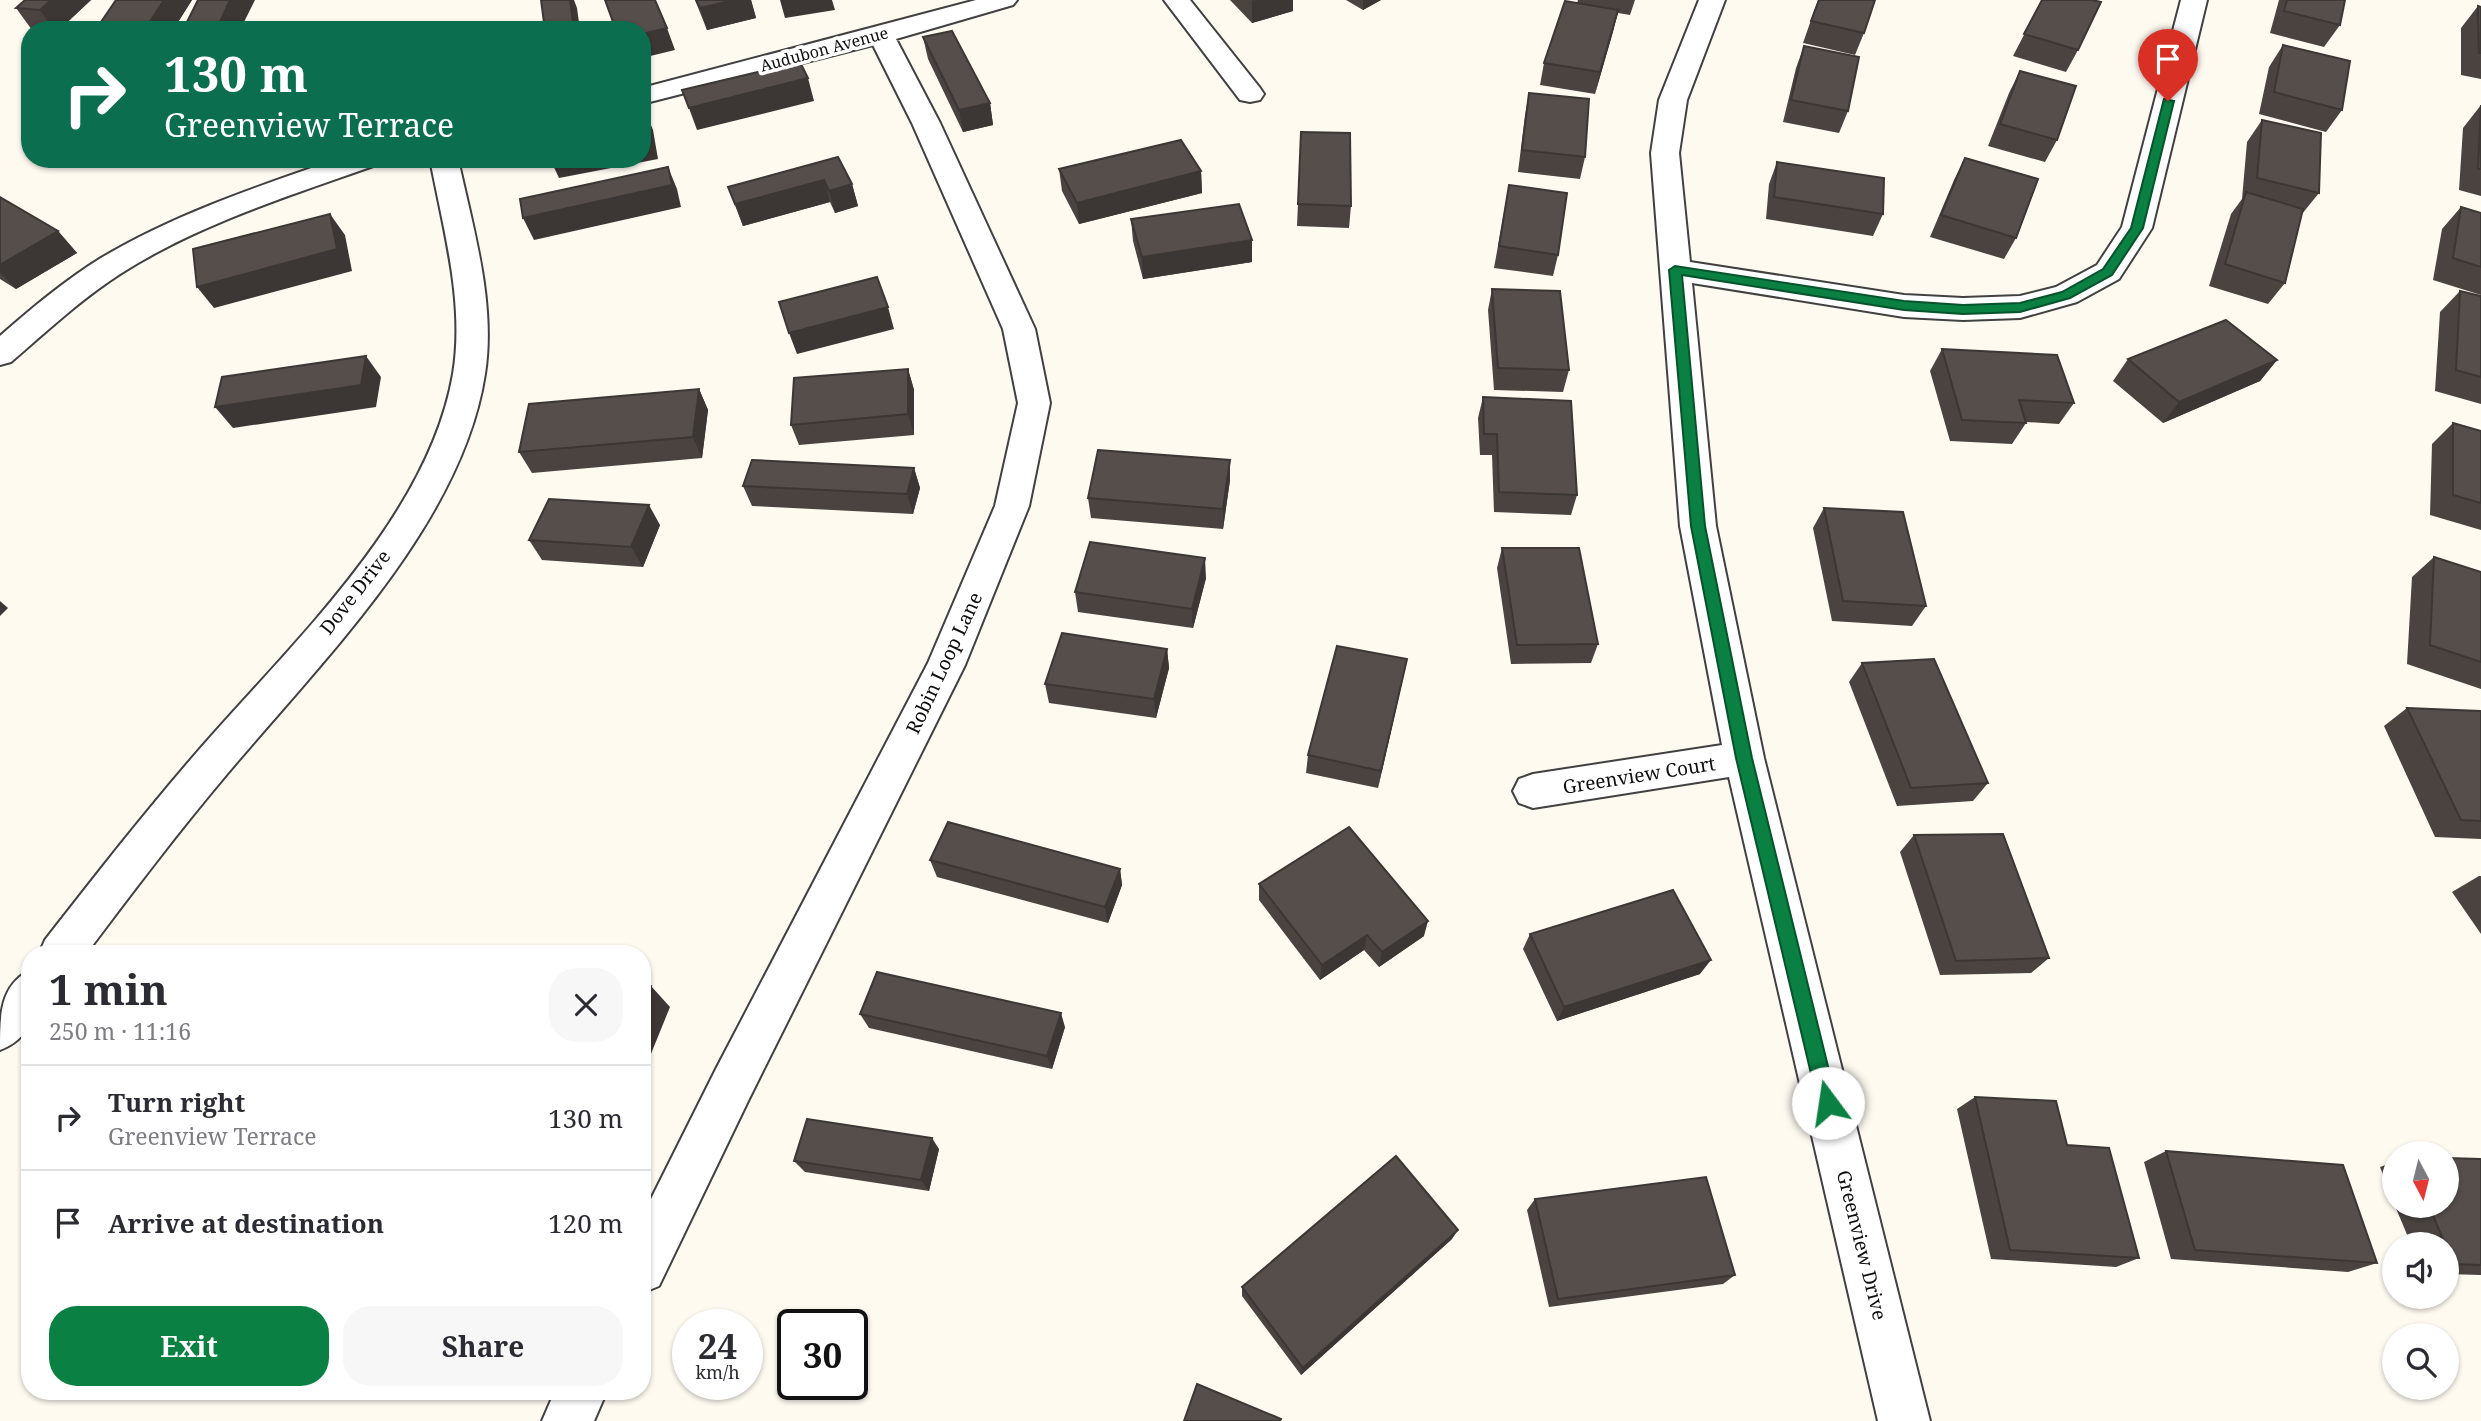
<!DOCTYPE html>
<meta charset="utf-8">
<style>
body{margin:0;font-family:"Noto Serif",serif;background:#f7f7f7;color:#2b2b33;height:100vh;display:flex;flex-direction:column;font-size:26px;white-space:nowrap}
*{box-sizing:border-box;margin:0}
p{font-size:23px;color:#7c7c81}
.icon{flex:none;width:38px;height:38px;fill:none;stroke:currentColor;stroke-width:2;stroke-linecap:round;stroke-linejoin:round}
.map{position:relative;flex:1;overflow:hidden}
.details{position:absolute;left:21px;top:945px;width:630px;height:455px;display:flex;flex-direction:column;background:#fff;border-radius:28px;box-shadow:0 2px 5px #0004}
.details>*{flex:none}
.top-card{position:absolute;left:21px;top:21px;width:630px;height:147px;border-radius:28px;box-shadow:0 2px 5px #0004;background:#0b6e4f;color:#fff;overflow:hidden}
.needle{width:46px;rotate:173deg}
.controls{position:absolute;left:2382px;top:1141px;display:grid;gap:14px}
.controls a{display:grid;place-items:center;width:77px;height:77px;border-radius:50%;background:#fff;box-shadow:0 2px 5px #0004;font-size:35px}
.speed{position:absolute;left:672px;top:1309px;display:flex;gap:14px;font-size:35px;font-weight:700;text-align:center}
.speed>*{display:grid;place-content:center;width:91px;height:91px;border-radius:50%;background:#fff;box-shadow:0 2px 5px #0004;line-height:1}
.speed small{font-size:18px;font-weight:400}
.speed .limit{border:4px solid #111;border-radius:10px;background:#fff;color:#111}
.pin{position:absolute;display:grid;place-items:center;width:60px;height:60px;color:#fff;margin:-72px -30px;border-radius:50% 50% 50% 0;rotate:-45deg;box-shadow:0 0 7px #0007}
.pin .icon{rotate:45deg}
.me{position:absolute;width:77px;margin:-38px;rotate:346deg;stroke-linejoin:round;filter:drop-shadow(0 0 5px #0008)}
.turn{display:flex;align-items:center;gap:24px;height:147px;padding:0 28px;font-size:32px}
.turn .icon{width:91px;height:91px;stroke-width:2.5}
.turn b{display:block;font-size:49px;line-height:60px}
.round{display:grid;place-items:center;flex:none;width:74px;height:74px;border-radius:28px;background:#f7f7f7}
.summary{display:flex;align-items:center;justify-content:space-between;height:119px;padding:0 28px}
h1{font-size:42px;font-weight:700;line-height:52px}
.cta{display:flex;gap:14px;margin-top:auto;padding:14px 28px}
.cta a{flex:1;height:80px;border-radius:28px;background:#0b8043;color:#fff;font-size:28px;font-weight:700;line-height:80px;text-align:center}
.cta a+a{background:#f7f7f7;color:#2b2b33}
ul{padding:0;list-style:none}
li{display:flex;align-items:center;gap:21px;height:105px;padding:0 28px;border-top:2px solid #e1e1e2}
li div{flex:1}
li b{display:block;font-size:26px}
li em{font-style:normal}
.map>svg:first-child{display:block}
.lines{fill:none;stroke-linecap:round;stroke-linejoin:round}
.street-casing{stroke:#414141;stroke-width:4}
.street{fill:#fff;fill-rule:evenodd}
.wall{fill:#4a4340}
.shaded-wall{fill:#3c3734}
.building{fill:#564e4b;stroke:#3c3734;stroke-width:2}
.route{fill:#0b8043;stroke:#07532c;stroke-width:2}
.labels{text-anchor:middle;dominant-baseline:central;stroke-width:7;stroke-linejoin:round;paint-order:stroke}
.far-street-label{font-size:16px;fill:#0e0e0e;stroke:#fff}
.street-label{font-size:19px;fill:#0e0e0e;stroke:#fff}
</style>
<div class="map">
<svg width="2481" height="1421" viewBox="0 0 2481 1421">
<rect width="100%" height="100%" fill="#fefaf0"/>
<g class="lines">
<defs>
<path id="street" d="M976 0H1017L1013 5 896 39 940 123 1035 329 1050 403 1029 506 965 665 748 1101 659 1286 642 1293V1217L716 1069 928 663 995 506 1018 403 1003 329 912 123 873 45 642 104V88Z
M1164 0H1190L1260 88 1264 94 1260 100 1250 102 1240 100Z
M1699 0H1725L1687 100 1679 153 1690 262 1904 295 1963 298 2020 296 2056 287 2097 265 2122 227 2181 0H2207L2152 228 2119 279 2077 302 2020 318 1963 320 1904 317 1692 283 1716 526 1764 758 1930 1421H1878L1729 777 1533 808 1519 803 1513 791 1519 779 1533 774 1722 745 1680 526 1651 153 1659 100Z
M337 159H380L376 165C289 196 198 224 120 274 80 300 47 331 11 362L0 365V336C32 308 64 281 101 258 175 214 256 187 337 159Z
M430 159H458C473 228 496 303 485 374 462 524 321 662 227 774 178 832 132 893 86 954H39L45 940C95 876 145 812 198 751 291 644 428 518 453 374 465 303 443 228 430 159Z
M30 970C30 1007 40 1034 0 1050 0 1014 0 986 30 970Z
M555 1391H607L594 1421H542Z"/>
</defs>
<use href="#street" class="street-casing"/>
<use href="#street" class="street"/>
</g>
<path class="wall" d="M25 0H91L59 30H32L16 8Z
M116 0H192L173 30H102L99 25Z
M198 0 240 30H188L185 26Z
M695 0H751L756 18 707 30Z
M1230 0H1293V11L1252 23Z
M1346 0H1381L1363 10Z
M1578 0H1635L1630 15 1618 13 1595 94 1540 85 1544 63 1577 3Z
M1818 0 1864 33 1855 55 1803 43Z
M2042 0 2078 50 2066 72 2013 56Z
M2279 0H2345L2340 25 2324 47 2270 33Z
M2478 6 2481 7V79L2461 75V28Z
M923 37 990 103 993 125 963 132 928 59Z
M2283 45 2342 110 2326 132 2259 114 2269 67Z
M1804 46 1848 111 1839 133 1783 122 1796 68Z
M2020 71 2057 140 2045 162 1988 146 2009 93Z
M1529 93 1585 157 1580 179 1518 172 1525 115Z
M2481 105V196L2459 190 2463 128Z
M2262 120 2319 193 2302 214 2285 283 2268 304 2209 286 2231 214 2242 199 2247 142Z
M1301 132 1351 206 1349 228 1297 226Z
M838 157 852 184 858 206 835 213 830 202 743 226 728 187Z
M1965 158 2016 238 2004 259 1930 237 1954 180Z
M1777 162 1883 214 1873 236 1766 219 1769 184Z
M1059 169 1201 171 1202 193 1079 224 1062 191Z
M1509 185 1558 255 1553 276 1494 268Z
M0 197 58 231 77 253 16 289 0 279Z
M2461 207 2481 213V295L2433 280 2442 229Z
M1131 219 1252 262 1143 279 1133 241Z
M1492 289 1569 370 1563 392 1494 390 1488 310Z
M2460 291 2481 296V404L2435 391 2440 312Z
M1942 349 2074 403 2059 424 2026 422V423L2012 444 1950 441 1930 371Z
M2128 359 2277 360 2260 381 2163 423 2113 381Z
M908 369 914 390V435L799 445 791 425Z
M699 389 708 410 702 458 532 473 519 452Z
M1483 397 1577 495 1571 515 1494 512 1492 455H1480L1478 418Z
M2453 423 2481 431V530L2430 515 2432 444Z
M1230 460V480L1223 529 1091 518 1088 498Z
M914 468 920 488 913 514 752 506 743 486Z
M1824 508 1926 606 1912 626 1832 621 1813 528Z
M660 525 643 567 542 560 529 540Z
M1502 548 1598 644 1591 663 1511 664 1497 568Z
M2434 557 2481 572V689L2407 664 2412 577Z
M1206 578 1193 628 1078 612 1075 592Z
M1167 649 1169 668 1156 718 1049 703 1045 684Z
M1862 663 1988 783 1973 801 1897 806 1849 682Z
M1403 678 1378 788 1306 773 1308 755Z
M2407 708 2481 711V839L2435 837 2384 726Z
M1914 835 2049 958 2031 973 1940 975 1900 852Z
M930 860 1120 869 1122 885 1108 923 937 877Z
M2479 876H2481V934L2452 892Z
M1259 884 1424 936 1379 967 1364 950 1320 980 1259 900Z
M1530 934 1700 974 1557 1021 1523 949Z
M860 1014 1065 1027 1052 1069 869 1028Z
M1975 1097 2139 1258 2116 1267 1991 1259 1957 1109Z
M939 1149 929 1191 805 1172 794 1161Z
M2166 1151 2377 1263 2348 1272 2171 1259 2144 1162Z
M2481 1159V1275L2446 1274V1244H2411L2395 1206H2446Z
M2394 1162V1203L2380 1167Z
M1535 1199 1735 1275 1723 1284 1549 1307 1527 1210Z
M1452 1239 1301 1375 1242 1296V1287Z"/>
<path class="shaded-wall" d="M51 0H91L59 30H54L40 10Z
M164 0H192L173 30H153L149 23Z
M230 0H255L240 30H223L219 24Z
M570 0H574L577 8 580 30H574Z
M734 0H751L756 18 707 30 700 8Z
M780 0H832L835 10 785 18Z
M1256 0H1293V11L1252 23V1Z
M1363 0H1381L1363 10Z
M1618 10 1613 32 1595 94 1600 72Z
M667 28 675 50 642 58V34Z
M808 78 814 101 697 130 689 108Z
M990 103 993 125 963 132 959 110Z
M644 108 653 130 658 159 559 178 550 159H642Z
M668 167 677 189 681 207 534 240 523 218Z
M1201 171 1202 193 1079 224 1077 203Z
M824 180 830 202 743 226 735 204Z
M852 184 858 206 835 213 829 191Z
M330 214 345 235 352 271 214 308 197 287Z
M58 231 77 253 16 289 0 272V265Z
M1252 240V262L1143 279 1142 257Z
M888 307 894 329 797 354 789 333Z
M366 356 381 377 376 407 233 428 215 407Z
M2277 360 2260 381 2163 423 2179 402Z
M908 369 914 390V435L908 414Z
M699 389 708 410 702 458 693 437Z
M1230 460V480L1223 529V509Z
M914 468 920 488 913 514 907 494Z
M649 505 660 525 643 567 631 547Z
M1205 558 1206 578 1193 628 1192 609Z
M0 601 8 608 0 616Z
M1167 649 1169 668 1156 718 1154 699Z
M1407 659 1403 678 1378 788 1381 771Z
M1120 869 1122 885 1108 923 1105 907Z
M1428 921 1424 936 1379 967 1382 952Z
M1367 935 1364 950 1320 980 1322 965Z
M1711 960 1700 974 1557 1021 1564 1007Z
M651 986 670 1007 642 1076V1006Z
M1061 1013 1065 1027 1052 1069 1047 1056Z
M932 1138 939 1149 929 1191 921 1180Z
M1458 1230 1452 1239 1301 1375 1303 1368Z"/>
<path class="building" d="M25 0H51L40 10 16 8Z
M116 0H164L149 23 99 25Z
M198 0H230L219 24 185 26Z
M541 0H570L574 30H545Z
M605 0H655L667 28 642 34V30H616Z
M696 0H734L700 8Z
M1819 0H1875L1864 33 1811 21Z
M2042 0H2092L2101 2 2078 50 2024 34Z
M2287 0H2345L2340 25 2284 11Z
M1565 1 1618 10 1600 72 1544 63Z
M2478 6 2481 7V53H2479Z
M952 31 990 103 959 110 923 37Z
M2283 45 2350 61 2342 110 2274 92Z
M1804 46 1859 57 1848 111 1791 100Z
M800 62 808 78 689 108 682 90Z
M2020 71 2076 86 2057 140 2000 124Z
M1529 93 1589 99 1585 157 1522 150Z
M2481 105V169H2478Z
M642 108H644L649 137 642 138Z
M2262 120 2321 133 2319 193 2257 178Z
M1301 132 1350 133 1351 206 1298 204Z
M1181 140 1201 171 1077 203 1059 169Z
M838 157 852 184 829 191 824 180 735 204 728 187Z
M1965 158 2038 179 2016 238 1941 215Z
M1777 162 1884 178 1883 214 1774 197Z
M668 167 672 185 523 218 520 199Z
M1509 185 1567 193 1558 255 1499 246Z
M2246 192 2303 209 2285 283 2225 264Z
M0 197 58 231 0 265Z
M1239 204 1252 240 1142 257 1131 219Z
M2461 207 2481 213V267L2453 258Z
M330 214 337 249 197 287 193 249Z
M877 277 888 307 789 333 779 302Z
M1492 289 1560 291 1569 370 1498 368Z
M2460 291 2481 296V377L2456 370Z
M2226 320 2277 360 2179 402 2128 359Z
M1942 349 2057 355 2074 403 2019 400 2026 423 1962 420Z
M366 356 361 385 215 407 222 377Z
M908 369V414L791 425 794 378Z
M699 389 693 437 519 452 529 404Z
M1483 397 1571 401 1577 495 1499 492 1497 434H1484Z
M2453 423 2481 431V503L2453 495Z
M1098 450 1230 460 1223 509 1088 498Z
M752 460 914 468 907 494 743 486Z
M549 499 649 505 631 547 529 540Z
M1824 508 1903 512 1926 606 1843 601Z
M1090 542 1205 558 1192 609 1075 592Z
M1502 548H1579L1598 644 1517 645Z
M2434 557 2481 572V662L2430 645Z
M1062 633 1167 649 1154 699 1045 684Z
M1337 646 1407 659 1381 771 1308 755Z
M1934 659 1988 783 1911 788 1862 663Z
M2407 708 2481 711V821L2461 820Z
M948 822 1120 869 1105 907 930 860Z
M1349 827 1428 921 1382 952 1367 935 1322 965 1259 884Z
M2003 834 2049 958 1956 961 1914 835Z
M1673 890 1711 960 1564 1007 1530 934Z
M877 972 1061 1013 1047 1056 860 1014Z
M642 985 651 986 642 1006Z
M1975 1097 2056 1101 2067 1145 2109 1148 2139 1258 2010 1250Z
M807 1119 932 1138 921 1180 794 1161Z
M2166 1151 2343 1165 2377 1263 2195 1250Z
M1396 1156 1458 1230 1303 1368 1242 1287Z
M2446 1158 2481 1159V1265L2453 1264 2446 1248V1244H2445L2429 1206H2446Z
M1706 1177 1735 1275 1558 1299 1535 1199Z
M1197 1384 1281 1419 1280 1421H1184Z"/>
<path class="route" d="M2164 99 2174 101 2143 228 2112 275 2070 298 2020 312 1963 314 1904 310 1682 275 1705 526 1752 758 1837 1103 1834 1109 1828 1112 1821 1109 1818 1103 1736 758 1691 526 1669 270 1675 266 1904 301 1963 305 2020 303 2062 292 2103 269 2131 228Z"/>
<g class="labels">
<g class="far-street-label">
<text transform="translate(824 49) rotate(-15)">Audubon Avenue</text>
</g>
<g class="street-label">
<text transform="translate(355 592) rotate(-52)">Dove Drive</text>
<text transform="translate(944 663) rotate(-65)">Robin Loop Lane</text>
<text transform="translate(1639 775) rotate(-9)">Greenview Court</text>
<text transform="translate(1862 1245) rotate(76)">Greenview Drive</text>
</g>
</g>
</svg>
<div class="controls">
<a><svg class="needle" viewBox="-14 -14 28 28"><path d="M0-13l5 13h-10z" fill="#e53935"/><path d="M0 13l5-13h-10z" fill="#7c7c81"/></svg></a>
<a><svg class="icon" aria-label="sound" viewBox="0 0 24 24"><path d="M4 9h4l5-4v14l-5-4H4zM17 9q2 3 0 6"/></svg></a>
<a><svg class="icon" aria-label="search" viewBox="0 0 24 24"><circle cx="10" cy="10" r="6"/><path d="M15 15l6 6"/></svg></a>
</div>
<div class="speed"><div>24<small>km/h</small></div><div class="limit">30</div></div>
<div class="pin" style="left:2168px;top:101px;background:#d93025"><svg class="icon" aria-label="arrive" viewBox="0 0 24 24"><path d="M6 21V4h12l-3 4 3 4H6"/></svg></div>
<svg class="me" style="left:1828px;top:1103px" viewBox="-20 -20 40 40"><circle r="19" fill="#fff"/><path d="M0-13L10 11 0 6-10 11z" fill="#0b8043"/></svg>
<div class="top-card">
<div class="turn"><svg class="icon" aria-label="right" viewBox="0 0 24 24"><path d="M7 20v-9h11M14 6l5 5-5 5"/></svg><div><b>130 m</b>Greenview Terrace</div></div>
</div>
<section class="details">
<div class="summary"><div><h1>1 min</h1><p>250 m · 11:16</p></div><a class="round"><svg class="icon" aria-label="close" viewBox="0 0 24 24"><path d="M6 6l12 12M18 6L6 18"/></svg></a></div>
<ul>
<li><svg class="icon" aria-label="right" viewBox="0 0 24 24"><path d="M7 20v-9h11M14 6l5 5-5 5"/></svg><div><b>Turn right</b><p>Greenview Terrace</p></div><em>130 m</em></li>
<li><svg class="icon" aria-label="arrive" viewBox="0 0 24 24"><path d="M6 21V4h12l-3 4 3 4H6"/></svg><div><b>Arrive at destination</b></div><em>120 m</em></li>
</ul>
<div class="cta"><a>Exit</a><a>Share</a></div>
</section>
</div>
